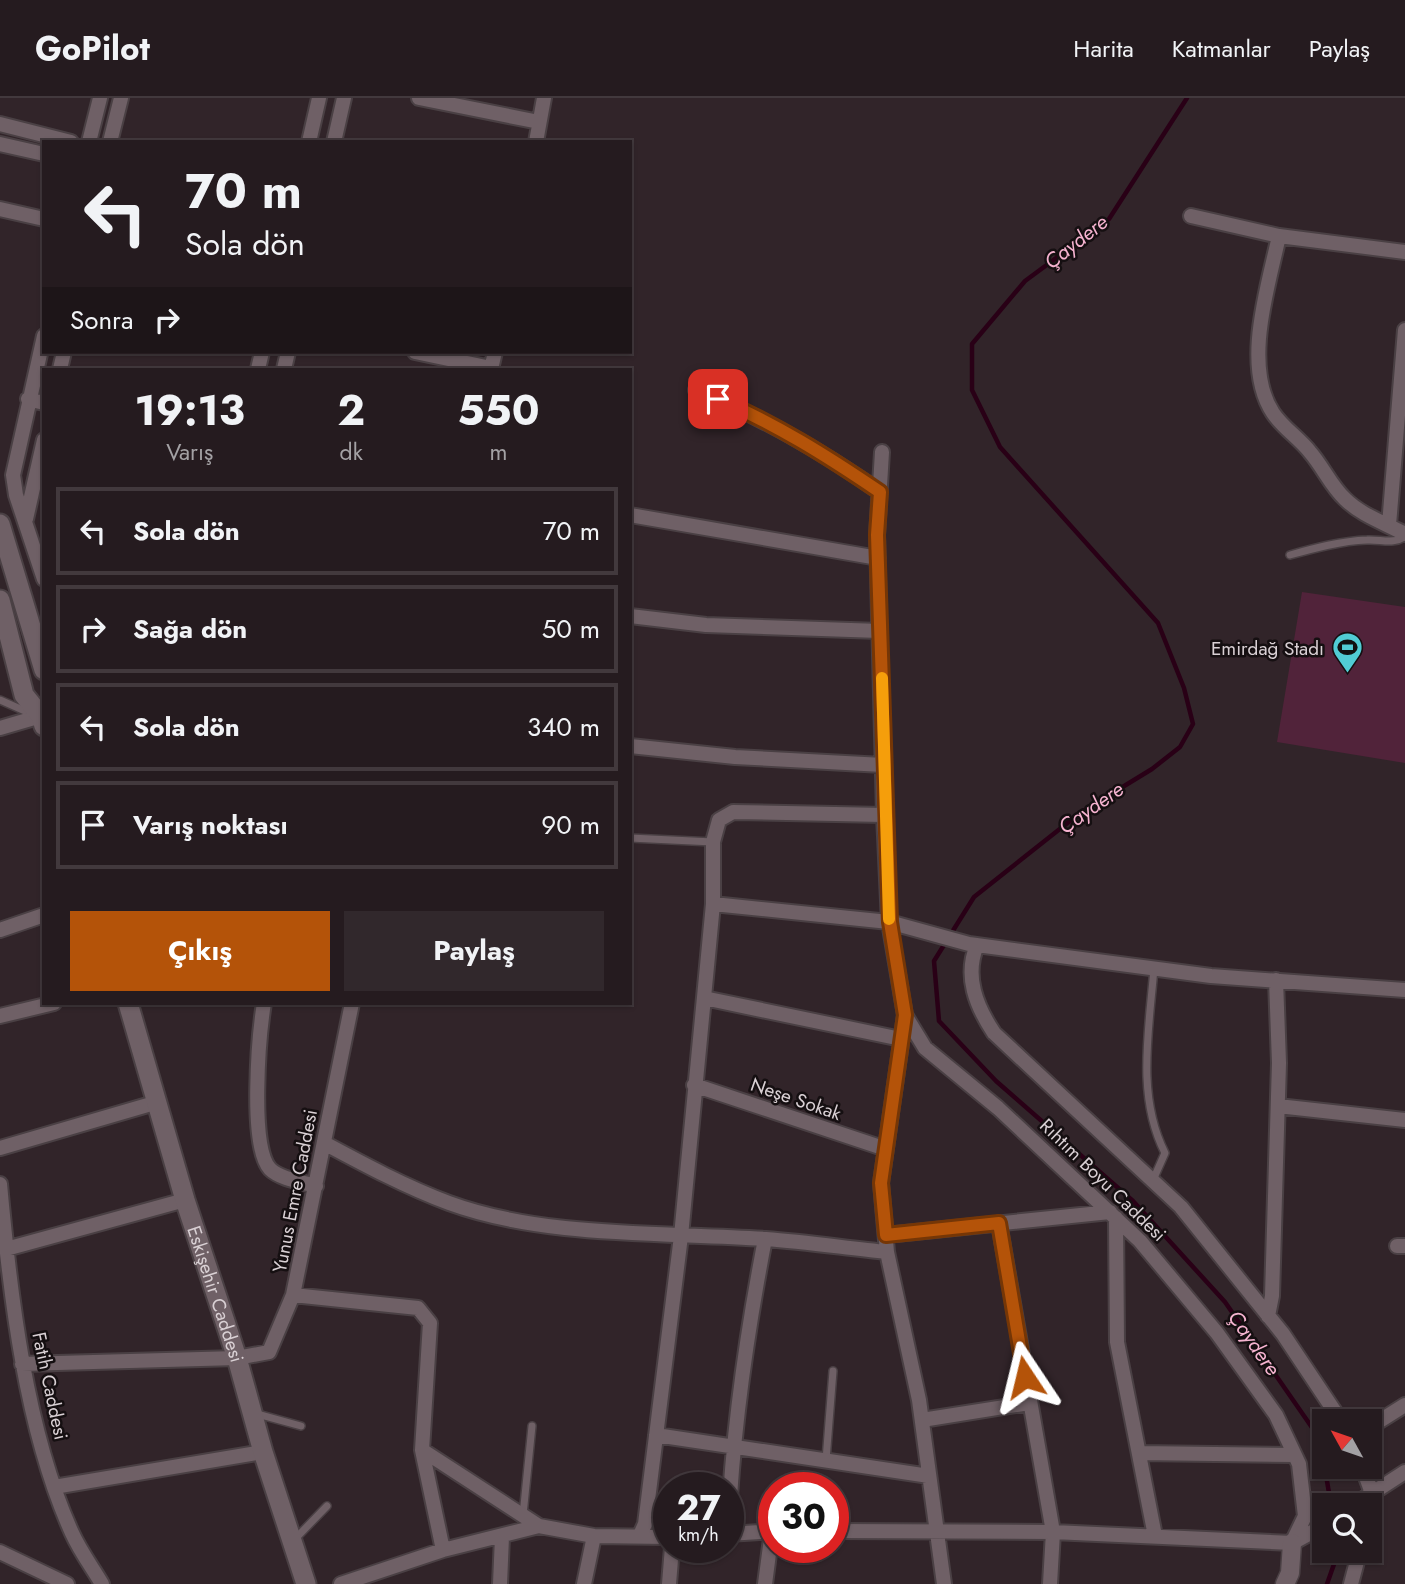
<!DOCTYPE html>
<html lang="tr">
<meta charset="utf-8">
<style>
body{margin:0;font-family:Jost,sans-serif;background:#31282c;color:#f1f3f6;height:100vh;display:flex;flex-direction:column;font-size:26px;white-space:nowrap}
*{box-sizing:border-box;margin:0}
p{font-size:23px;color:#a3a1a4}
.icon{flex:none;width:38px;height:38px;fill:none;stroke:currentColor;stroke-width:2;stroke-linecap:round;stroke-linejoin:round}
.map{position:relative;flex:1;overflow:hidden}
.drawer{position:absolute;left:42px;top:270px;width:590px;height:637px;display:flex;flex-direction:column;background:#251b1f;border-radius:0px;box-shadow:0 2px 5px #0004,0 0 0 2px #42393d}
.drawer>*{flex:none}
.banner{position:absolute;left:42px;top:42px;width:590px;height:214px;border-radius:0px;box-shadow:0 2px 5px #0004,0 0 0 2px #42393d;background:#251b1f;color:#f1f3f6;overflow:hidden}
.needle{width:46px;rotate:310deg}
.buttons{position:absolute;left:1312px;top:1311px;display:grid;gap:14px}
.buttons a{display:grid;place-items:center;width:70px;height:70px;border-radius:0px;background:#251b1f;box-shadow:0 2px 5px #0004,0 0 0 2px #42393d;font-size:35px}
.speed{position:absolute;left:653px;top:1374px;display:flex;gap:14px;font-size:35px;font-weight:700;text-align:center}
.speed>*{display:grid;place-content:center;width:91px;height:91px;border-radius:50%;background:#251b1f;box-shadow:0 2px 5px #0004,0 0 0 2px #42393d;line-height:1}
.speed small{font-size:18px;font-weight:400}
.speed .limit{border:10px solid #d22;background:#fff;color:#111}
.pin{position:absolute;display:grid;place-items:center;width:60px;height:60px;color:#fff;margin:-30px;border-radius:14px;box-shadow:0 4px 10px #0006}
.me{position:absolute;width:77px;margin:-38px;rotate:350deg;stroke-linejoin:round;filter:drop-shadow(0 0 5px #0008)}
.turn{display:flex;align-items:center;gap:24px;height:147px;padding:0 28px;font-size:32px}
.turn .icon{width:91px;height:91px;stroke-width:2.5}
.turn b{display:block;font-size:49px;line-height:60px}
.then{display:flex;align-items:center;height:66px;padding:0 28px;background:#0003;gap:14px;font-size:26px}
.eta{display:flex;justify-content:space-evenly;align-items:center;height:119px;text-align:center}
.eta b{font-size:42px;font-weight:700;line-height:49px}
.button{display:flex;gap:14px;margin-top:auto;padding:14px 28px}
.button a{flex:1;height:80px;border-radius:0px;background:#b45309;color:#fff;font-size:28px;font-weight:700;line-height:80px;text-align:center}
.button a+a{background:#31282c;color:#f1f3f6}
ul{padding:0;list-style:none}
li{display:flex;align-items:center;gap:21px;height:88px;margin:0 14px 10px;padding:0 14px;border:4px solid #42393d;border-radius:0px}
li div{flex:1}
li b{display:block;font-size:26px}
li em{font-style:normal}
header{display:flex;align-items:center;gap:42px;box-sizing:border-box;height:98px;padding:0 35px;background:#251b1f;border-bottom:2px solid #42393d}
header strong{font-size:33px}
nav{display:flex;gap:38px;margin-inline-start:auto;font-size:24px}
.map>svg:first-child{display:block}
.green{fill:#51233a}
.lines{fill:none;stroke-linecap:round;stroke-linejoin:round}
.stream{stroke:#290016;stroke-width:4.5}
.service-casing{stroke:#4a4044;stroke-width:10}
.minor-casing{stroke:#4a4044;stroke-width:18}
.tertiary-casing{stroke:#4a4044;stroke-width:21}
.secondary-casing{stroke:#4a4044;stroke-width:23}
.service{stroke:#6f6066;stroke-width:7}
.minor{stroke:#6f6066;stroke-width:14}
.tertiary{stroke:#6f6066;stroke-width:18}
.secondary{stroke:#6f6066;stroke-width:19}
.route-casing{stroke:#753606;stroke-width:18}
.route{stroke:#b45309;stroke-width:12}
.slow{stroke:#f59e0b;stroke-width:12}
.labels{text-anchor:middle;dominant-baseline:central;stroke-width:5;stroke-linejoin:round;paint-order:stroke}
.poi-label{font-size:19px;fill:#d9d0d4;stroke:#150f11;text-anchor:end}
.street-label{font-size:19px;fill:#d9d0d4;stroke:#150f11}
.water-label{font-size:21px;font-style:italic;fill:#f6b3d0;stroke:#150f11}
</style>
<header>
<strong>GoPilot</strong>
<nav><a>Harita</a><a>Katmanlar</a><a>Paylaş</a></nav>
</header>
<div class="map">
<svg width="1405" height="1486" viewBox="0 0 1405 1486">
<rect width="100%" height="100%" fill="#312429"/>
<path class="green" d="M1302 494 1405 509V665L1277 644Z"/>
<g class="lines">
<path class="stream" d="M1187 0 1109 121 1025 183 972 246V292L1000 349 1158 525 1184 590 1193 626 1180 649 1152 671 1080 715 974 799 934 863 939 923 996 983 1133 1103 1225 1204 1320 1341 1331 1407
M1327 1486 1339 1452"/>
<defs>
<path id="service" d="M1290 457C1315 450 1341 443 1367 442 1380 441 1395 447 1405 438
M0 602 34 617
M630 740 713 744
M1153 1082 1165 1055C1136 998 1149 932 1154 870
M254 1315 301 1328
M826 1362 833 1273
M523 1417 532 1328
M295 1441 327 1408"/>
<path id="minor" d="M419 0 539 24
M0 26 71 44
M89 44 100 0
M110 44 121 0
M309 44 319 0
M334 44 344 0
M536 44 544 0
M0 46 44 56
M0 111 44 121
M1191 118 1279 138 1405 154
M1279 138C1268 189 1242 268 1273 315 1283 330 1299 340 1310 354 1323 369 1331 388 1345 401 1361 417 1385 425 1405 436
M44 238 13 377 16 397 44 481
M415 254 491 270
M60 271 64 254
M258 271 262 254
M284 271 288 254
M491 271 495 254
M696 292C765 321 818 351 880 394
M28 301 44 305
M882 354 877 437 884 717 889 824 905 917 881 1085 887 1154 919 1302 944 1486
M630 417 878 460
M26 421 44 342
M1389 427 1405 232
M630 518 706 527 880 533
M0 630 41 618
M630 648 735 659 883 667
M713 806 889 824 969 846 1211 878 1405 892
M0 832 44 817
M977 847C964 878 976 908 994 935L1181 1109 1283 1236 1341 1323
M704 900 901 941
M264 905C259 936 249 1048 270 1071 280 1081 302 1084 316 1088
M905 917 925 950 998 1010 1140 1143 1217 1235 1276 1317 1299 1366 1305 1418 1292 1445
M0 918 54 905
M694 987 886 1051
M1278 1008 1405 1022
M324 1045C365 1067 406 1089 449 1105 544 1140 665 1134 766 1141 806 1144 847 1150 887 1154
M0 1050 158 1004
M0 1086C10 1197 26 1334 72 1435 80 1453 92 1469 102 1486
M1116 1120 1117 1244 1155 1438
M999 1125 1053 1434 1050 1486
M886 1137 1110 1114
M1397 1148H1405
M6 1151 185 1102
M293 1197 418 1210 430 1225 422 1352 443 1452
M1268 1218 1272 1198 1279 965 1276 882
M22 1266 237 1260 269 1254 293 1197 352 905
M922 1322 1029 1305
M1370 1329 1405 1307
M656 1337 929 1378
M422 1352 539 1428
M1139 1355 1294 1357
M1362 1368 1372 1395 1370 1402
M54 1389 263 1354
M1354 1407 1405 1374
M833 1433 1053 1434 1292 1445 1325 1427
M728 1436C732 1336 746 1239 765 1141
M728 1436 774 1433
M640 1437 645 1426 681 1138 713 806V744L719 722 733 714 884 717
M0 1454 67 1486
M341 1486 443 1452 539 1428 594 1438 668 1439
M500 1486 502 1439
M584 1486 594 1438
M669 1486 672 1449
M765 1486 772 1433
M1351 1486 1360 1452"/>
<path id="tertiary" d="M1285 1486 1290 1475 1292 1445"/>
<g id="secondary">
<path d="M0 426 44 572"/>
<path d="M0 502 24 597 41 618 44 628"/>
<path id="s1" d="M128 905 185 1102 237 1260 263 1354 306 1486"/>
</g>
</defs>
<use href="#service" class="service-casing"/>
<use href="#minor" class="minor-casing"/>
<use href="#tertiary" class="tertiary-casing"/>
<use href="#secondary" class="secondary-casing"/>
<use href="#service" class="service"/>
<use href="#minor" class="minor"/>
<use href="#tertiary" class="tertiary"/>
<use href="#secondary" class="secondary"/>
</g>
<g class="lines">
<defs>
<path id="route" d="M718 301C776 326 827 358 880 394L877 437 890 824 905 917 881 1085 886 1137 999 1125 1025 1279"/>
</defs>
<use href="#route" class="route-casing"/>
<use href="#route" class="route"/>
<path class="slow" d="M882 580 889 821"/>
</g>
<defs>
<symbol id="stadium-pin" viewBox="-11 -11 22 30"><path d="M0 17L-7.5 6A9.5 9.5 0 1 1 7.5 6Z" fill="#51ccd4" stroke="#150f11"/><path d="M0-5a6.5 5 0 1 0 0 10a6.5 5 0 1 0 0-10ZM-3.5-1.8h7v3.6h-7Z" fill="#111"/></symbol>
</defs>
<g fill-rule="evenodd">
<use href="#stadium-pin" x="1330" y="532" width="35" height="47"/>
</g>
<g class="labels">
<g class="poi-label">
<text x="1324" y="550">Emirdağ Stadı</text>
</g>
<g class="street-label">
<text transform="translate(796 1001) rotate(19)">Neşe Sokak</text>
<text transform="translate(1103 1082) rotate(44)">Rıhtım Boyu Caddesi</text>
<text transform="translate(295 1093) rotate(-79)">Yunus Emre Caddesi</text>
<text stroke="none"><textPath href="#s1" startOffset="304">Eskişehir Caddesi</textPath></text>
<text transform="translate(50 1288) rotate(78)">Fatih Caddesi</text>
</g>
<g class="water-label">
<text transform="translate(1076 144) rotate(-38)">Çaydere</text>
<text transform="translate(1091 710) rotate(-35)">Çaydere</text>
<text transform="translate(1254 1245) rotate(55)">Çaydere</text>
</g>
</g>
</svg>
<div class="buttons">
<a><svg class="needle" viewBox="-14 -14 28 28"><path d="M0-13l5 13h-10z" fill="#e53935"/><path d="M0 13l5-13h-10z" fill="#a3a1a4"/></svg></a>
<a><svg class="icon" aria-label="search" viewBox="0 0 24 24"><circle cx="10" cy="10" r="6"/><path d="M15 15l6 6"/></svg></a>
</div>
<div class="speed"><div>27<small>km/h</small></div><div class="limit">30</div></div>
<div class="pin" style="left:718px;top:301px;background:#d93025"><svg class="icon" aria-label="arrive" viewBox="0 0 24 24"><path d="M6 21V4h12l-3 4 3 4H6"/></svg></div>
<svg class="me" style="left:1025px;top:1279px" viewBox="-20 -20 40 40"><path d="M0-17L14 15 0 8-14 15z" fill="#b45309" stroke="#fff" stroke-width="4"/></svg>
<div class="banner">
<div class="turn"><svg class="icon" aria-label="left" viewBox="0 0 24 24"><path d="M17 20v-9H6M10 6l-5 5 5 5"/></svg><div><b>70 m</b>Sola dön</div></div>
<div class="then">Sonra<svg class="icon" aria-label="right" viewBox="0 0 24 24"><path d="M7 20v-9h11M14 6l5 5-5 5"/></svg></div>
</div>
<section class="drawer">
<div class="eta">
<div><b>19:13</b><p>Varış</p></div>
<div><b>2</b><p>dk</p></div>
<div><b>550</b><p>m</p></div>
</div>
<ul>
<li><svg class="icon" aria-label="left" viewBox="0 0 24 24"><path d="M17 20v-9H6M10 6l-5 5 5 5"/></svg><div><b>Sola dön</b></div><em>70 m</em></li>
<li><svg class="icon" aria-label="right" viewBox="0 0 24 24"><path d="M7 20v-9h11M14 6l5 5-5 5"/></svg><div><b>Sağa dön</b></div><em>50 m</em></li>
<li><svg class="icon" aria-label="left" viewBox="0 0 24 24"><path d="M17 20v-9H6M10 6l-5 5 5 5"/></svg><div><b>Sola dön</b></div><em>340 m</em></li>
<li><svg class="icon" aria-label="arrive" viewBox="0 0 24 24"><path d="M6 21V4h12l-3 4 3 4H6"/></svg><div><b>Varış noktası</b></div><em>90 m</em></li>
</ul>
<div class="button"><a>Çıkış</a><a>Paylaş</a></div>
</section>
</div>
